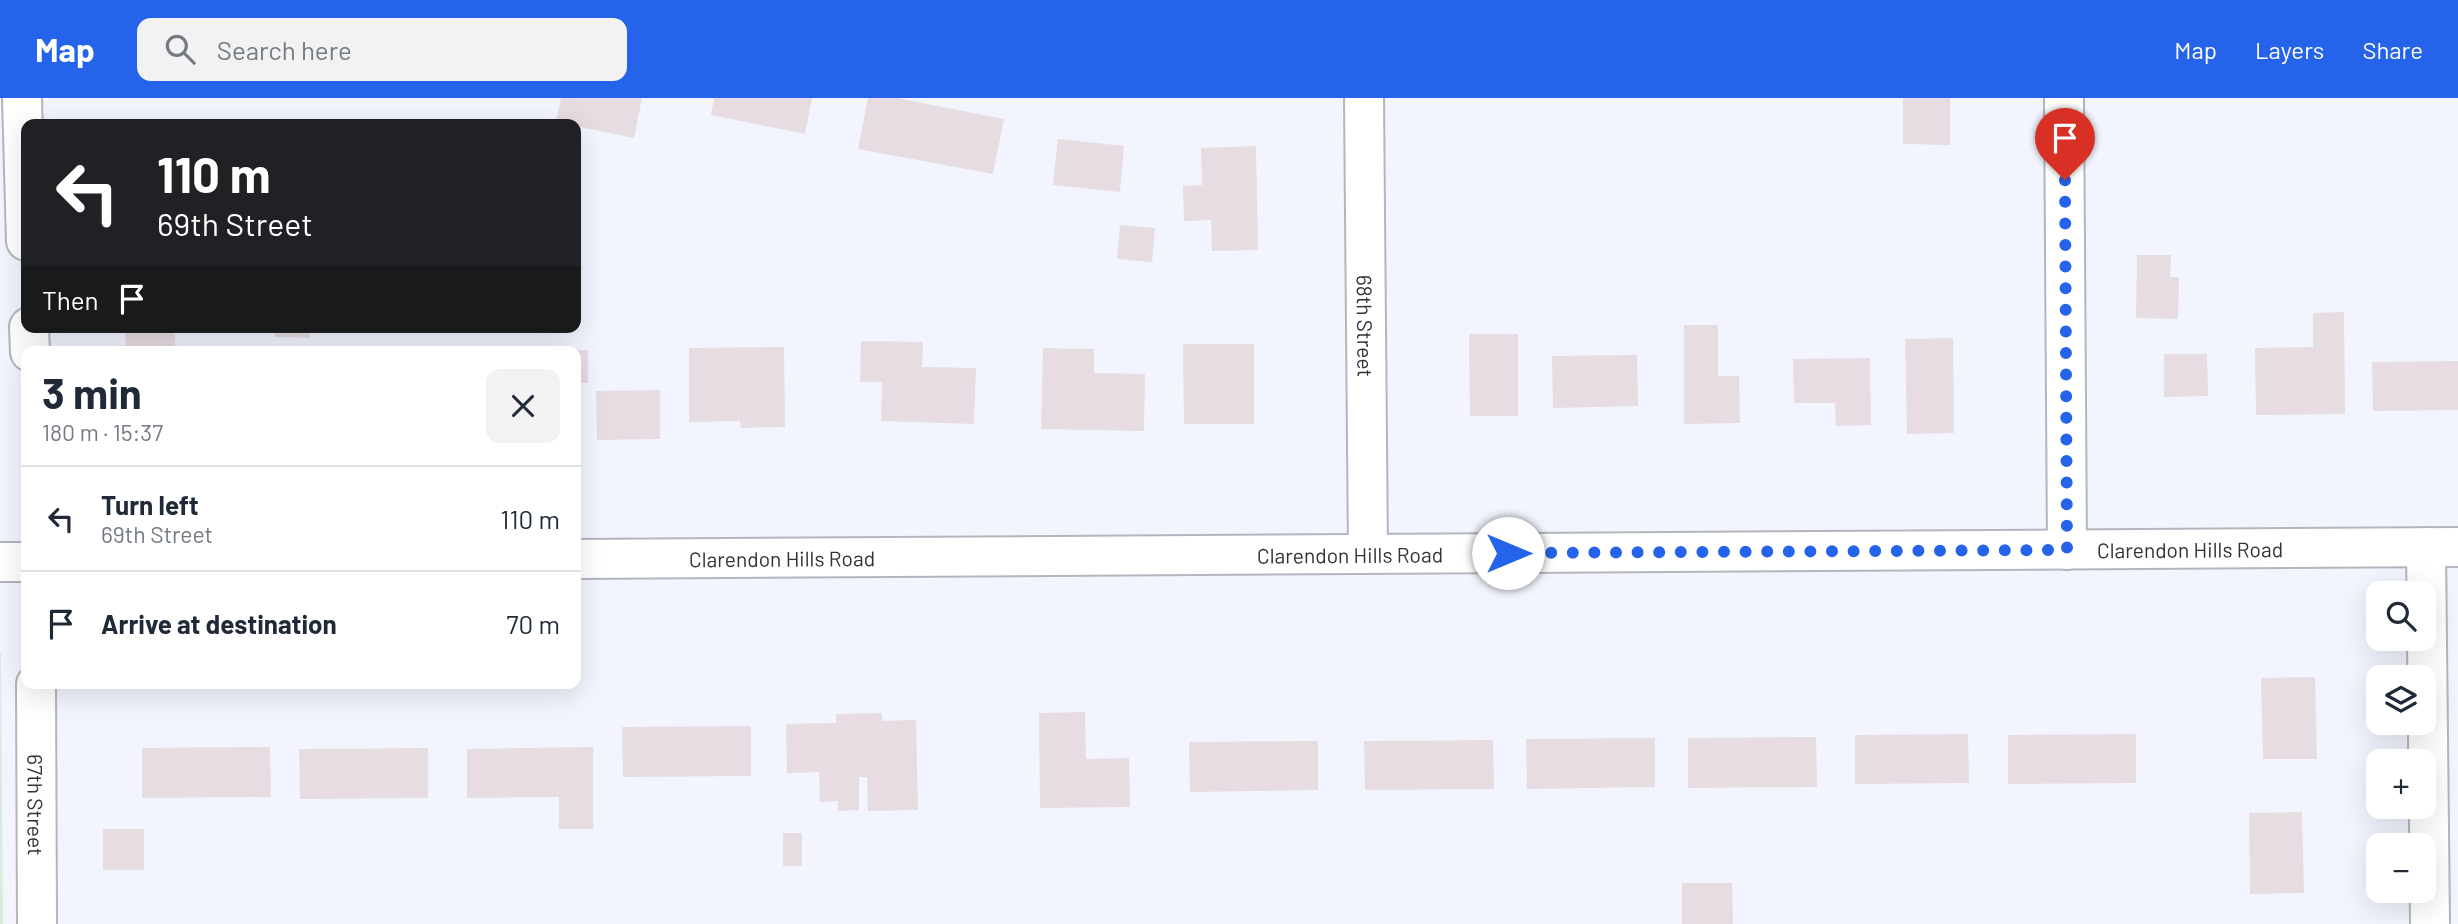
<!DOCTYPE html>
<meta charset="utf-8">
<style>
body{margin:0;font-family:Barlow,sans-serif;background:#f2f2f3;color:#1f2937;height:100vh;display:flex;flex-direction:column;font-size:26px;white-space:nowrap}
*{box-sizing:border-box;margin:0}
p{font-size:23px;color:#747a83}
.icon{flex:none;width:38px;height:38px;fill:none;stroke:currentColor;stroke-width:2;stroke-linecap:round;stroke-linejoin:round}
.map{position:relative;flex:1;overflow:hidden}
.side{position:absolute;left:21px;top:248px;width:560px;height:343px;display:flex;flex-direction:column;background:#fff;border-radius:14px;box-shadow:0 7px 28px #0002}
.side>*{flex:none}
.hud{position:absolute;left:21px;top:21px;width:560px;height:214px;border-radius:14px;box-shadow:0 7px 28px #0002;background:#202124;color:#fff;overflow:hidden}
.buttons{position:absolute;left:2366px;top:483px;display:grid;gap:14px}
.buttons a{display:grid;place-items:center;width:70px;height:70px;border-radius:14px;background:#fff;box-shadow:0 7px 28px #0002;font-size:35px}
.pin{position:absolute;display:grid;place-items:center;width:60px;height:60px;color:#fff;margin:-72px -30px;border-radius:50% 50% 50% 0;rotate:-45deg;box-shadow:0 0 7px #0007}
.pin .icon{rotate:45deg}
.me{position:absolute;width:77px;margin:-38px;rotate:90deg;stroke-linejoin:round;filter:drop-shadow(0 0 5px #0008)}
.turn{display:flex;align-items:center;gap:24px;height:147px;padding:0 21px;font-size:32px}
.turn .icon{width:91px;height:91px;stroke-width:2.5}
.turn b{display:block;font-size:49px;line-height:60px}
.then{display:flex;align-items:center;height:66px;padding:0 21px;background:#0003;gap:14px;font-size:26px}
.round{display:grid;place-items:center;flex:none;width:74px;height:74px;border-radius:14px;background:#f2f2f3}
.head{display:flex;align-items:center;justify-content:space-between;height:119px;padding:0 21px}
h1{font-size:42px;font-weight:700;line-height:52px}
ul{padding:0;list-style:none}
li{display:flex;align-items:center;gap:21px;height:105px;padding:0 21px;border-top:2px solid #e0e1e3}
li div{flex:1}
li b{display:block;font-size:26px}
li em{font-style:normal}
header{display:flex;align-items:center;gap:42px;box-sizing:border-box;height:98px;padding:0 35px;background:#2563eb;color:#fff}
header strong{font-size:33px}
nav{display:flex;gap:38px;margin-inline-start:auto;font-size:24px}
.search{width:490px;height:63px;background:#f2f2f3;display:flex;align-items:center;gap:18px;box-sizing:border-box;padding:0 24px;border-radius:14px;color:#747a83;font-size:26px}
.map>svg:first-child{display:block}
.green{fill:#d8ecdd}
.building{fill:#e6dce1}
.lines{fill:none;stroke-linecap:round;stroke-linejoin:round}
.minor-casing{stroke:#b3b6bf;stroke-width:42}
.minor{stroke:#fff;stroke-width:38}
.route{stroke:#2563eb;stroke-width:12;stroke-dasharray:0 21.6}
.labels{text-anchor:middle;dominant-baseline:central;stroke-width:5;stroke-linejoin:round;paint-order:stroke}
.street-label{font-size:21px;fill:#313236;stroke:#f2f5fe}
</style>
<header>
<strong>Map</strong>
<div class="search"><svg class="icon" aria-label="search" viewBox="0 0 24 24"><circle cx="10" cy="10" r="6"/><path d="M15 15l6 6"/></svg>Search here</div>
<nav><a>Map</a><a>Layers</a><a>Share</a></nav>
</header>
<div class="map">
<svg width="2458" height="826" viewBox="0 0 2458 826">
<rect width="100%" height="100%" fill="#f2f5fe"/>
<path class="green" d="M0 554H1L3 826H0Z"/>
<path class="building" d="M561 0H642L634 40 556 24Z
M714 0H812L805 36 711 17Z
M868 0H896L1004 21 993 76 858 51Z
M1903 0H1950V47L1903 46Z
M1058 41 1124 48 1120 94 1053 87Z
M1256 48 1258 152 1212 153 1211 122 1184 123 1183 88 1202 87 1201 50Z
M1120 127 1155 130 1152 164 1117 161Z
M2137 157H2171L2170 179H2179L2178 221 2136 220Z
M2344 214 2345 316 2256 317 2255 250 2313 249V215Z
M1684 227H1718V278H1739L1740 325 1684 326Z
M275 229H310V240L275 239Z
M175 233V254H126L125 234Z
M1469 236H1518V318H1470Z
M1953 240 1954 335 1907 336 1905 241Z
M861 243 923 244 922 269 976 270 974 326 881 323 882 284H860Z
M1183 246H1254V326H1184Z
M784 249 785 329 741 330 740 323 689 324V250Z
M1043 250 1094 251V275L1145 276 1144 333 1041 331Z
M576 252H588V285H576Z
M2164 256H2207L2208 298 2164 299Z
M1637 257 1638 308 1553 310 1552 258Z
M1870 260 1871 327 1836 328 1835 305H1794L1793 261Z
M2458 263V312L2373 313 2372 264Z
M660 292V341L597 342 596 293Z
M2315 579 2317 661H2263L2261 580Z
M1085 614 1086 661 1129 660 1130 709 1040 710 1039 615Z
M882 615V623L916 622 918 712 868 713 867 679H859V712L838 713V703L820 704 819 674 787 675 786 626 836 625V616Z
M751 628V678L623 679 622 629Z
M1968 636 1969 685 1855 686V637Z
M2136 636V685L2008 686V637Z
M1816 639 1817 689 1688 690V640Z
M1655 640V689L1527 691 1526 641Z
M1493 642 1494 691 1365 692 1364 643Z
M1318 643V692L1190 694 1189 644Z
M270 649 271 699 142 700V650Z
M593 649V731H559V699L467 700V651Z
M428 650V700L300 701 299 651Z
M2302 714 2304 795 2250 796 2249 715Z
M103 731H144V772H103Z
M783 735H802V768H783Z
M1682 785H1732L1733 826H1682Z"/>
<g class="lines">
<defs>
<g id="minor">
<path d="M22 0 26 143"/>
<path id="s1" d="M1364 0 1368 456"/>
<path d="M2064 0 2067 452"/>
<path d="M29 229 30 254"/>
<path d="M2426 449 2430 826"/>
<path id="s2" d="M576 461 2458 449"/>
<path d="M0 464H26"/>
<path id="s3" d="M36 586 37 826"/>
</g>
</defs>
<use href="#minor" class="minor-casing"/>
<use href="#minor" class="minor"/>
</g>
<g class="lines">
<path class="route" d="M1508 455 2067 452 2065 82"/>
</g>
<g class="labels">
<g class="street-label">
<text stroke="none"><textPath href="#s1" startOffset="228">68th Street</textPath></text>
<text stroke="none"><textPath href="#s2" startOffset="1614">Clarendon Hills Road</textPath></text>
<text stroke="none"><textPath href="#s2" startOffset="774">Clarendon Hills Road</textPath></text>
<text stroke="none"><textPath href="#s2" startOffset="206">Clarendon Hills Road</textPath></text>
<text stroke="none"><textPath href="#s3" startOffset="121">67th Street</textPath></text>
</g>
</g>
</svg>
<div class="buttons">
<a><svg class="icon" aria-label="search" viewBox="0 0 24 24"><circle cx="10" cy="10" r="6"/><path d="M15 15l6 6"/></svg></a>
<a><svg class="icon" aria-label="layers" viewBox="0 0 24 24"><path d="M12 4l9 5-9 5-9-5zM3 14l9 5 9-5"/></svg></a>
<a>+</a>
<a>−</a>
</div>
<div class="pin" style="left:2065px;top:82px;background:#d93025"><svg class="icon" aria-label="arrive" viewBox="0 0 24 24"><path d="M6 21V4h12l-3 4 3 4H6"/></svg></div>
<svg class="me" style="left:1508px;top:455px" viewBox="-20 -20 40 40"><circle r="19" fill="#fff"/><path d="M0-13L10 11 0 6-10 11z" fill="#2563eb"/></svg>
<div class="hud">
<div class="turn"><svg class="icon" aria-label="left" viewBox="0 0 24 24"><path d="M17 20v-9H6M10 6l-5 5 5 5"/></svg><div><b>110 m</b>69th Street</div></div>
<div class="then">Then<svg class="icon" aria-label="arrive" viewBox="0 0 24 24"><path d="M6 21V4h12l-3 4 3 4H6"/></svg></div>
</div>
<section class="side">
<div class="head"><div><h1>3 min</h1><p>180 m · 15:37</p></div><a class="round"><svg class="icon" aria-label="close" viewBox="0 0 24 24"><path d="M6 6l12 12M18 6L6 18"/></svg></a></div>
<ul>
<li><svg class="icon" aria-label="left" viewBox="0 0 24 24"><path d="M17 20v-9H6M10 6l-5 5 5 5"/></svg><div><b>Turn left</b><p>69th Street</p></div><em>110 m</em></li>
<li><svg class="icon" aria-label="arrive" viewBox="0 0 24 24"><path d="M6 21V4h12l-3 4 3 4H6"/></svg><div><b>Arrive at destination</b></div><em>70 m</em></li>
</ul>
</section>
</div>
